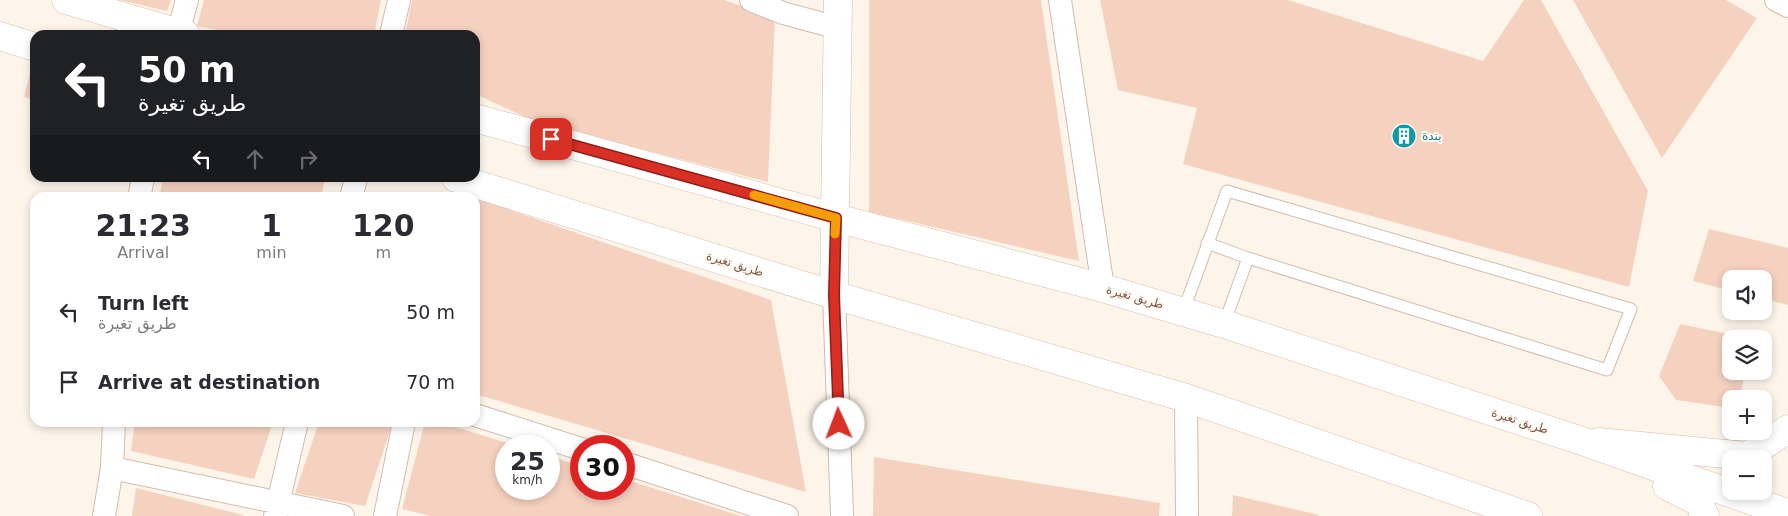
<!DOCTYPE html>
<meta charset="utf-8">
<style>
body{margin:0;font-family:"DejaVu Sans","Noto Naskh Arabic",sans-serif;background:#f2f2f3;color:#2b2b33;height:100vh;display:flex;flex-direction:column;font-size:19px;white-space:nowrap}
*{box-sizing:border-box;margin:0}
p{font-size:16px;color:#7c7c81}
.icon{flex:none;width:28px;height:28px;fill:none;stroke:currentColor;stroke-width:2;stroke-linecap:round;stroke-linejoin:round}
.map{position:relative;flex:1;overflow:hidden}
.details{position:absolute;left:30px;top:192px;width:450px;height:235px;display:flex;flex-direction:column;background:#fff;border-radius:15px;box-shadow:0 2px 8px #0003}
.details>*{flex:none}
.top-card{position:absolute;left:30px;top:30px;width:450px;height:152px;border-radius:15px;box-shadow:0 2px 8px #0003;background:#202124;color:#fff;overflow:hidden}
.buttons{position:absolute;left:1722px;top:270px;display:grid;gap:10px}
.buttons a{display:grid;place-items:center;width:50px;height:50px;border-radius:10px;background:#fff;box-shadow:0 2px 8px #0003;font-size:25px}
.speed{position:absolute;left:495px;top:435px;display:flex;gap:10px;font-size:25px;font-weight:700;text-align:center}
.speed>*{display:grid;place-content:center;width:65px;height:65px;border-radius:50%;background:#fff;box-shadow:0 2px 8px #0003;line-height:1}
.speed small{font-size:12px;font-weight:400}
.speed .limit{border:8px solid #d22;background:#fff;color:#111}
.pin{position:absolute;display:grid;place-items:center;width:42px;height:42px;color:#fff;margin:-21px;border-radius:10px;box-shadow:0 2px 8px #0006}
.me{position:absolute;width:55px;margin:-28px;rotate:358deg;stroke-linejoin:round;filter:drop-shadow(0 0 4px #0008)}
.turn{display:flex;align-items:center;gap:18px;height:105px;padding:0 25px;font-size:22px}
.turn .icon{width:65px;height:65px;stroke-width:2.5}
.turn b{display:block;font-size:35px;line-height:42px}
.lanes{display:flex;align-items:center;height:48px;padding:0 25px;background:#0003;justify-content:center;gap:25px;direction:ltr}
.lanes .off{opacity:.35}
.eta{display:flex;justify-content:space-evenly;align-items:center;height:85px;text-align:center}
.eta b{font-size:30px;font-weight:600;line-height:35px}
ul{padding:0;list-style:none}
li{display:flex;align-items:center;gap:15px;height:70px;padding:0 25px}
li div{flex:1}
li b{display:block;font-size:19px}
li em{font-style:normal}
.map>svg:first-child{display:block}
.building{fill:#f5d1c0}
.lines{fill:none;stroke-linecap:round;stroke-linejoin:round}
.service-casing{stroke:#d2bbae;stroke-width:13}
.minor-casing{stroke:#d2bbae;stroke-width:24}
.tertiary-casing{stroke:#d2bbae;stroke-width:29}
.secondary-casing{stroke:#d8bdad;stroke-width:29}
.service{stroke:#fff;stroke-width:11}
.minor{stroke:#fff;stroke-width:22}
.tertiary{stroke:#fff;stroke-width:28}
.secondary{stroke:#fff;stroke-width:28}
.route-casing{stroke:#8d1f18;stroke-width:12}
.route{stroke:#d93025;stroke-width:9}
.slow{stroke:#f59e0b;stroke-width:9}
.labels{text-anchor:middle;dominant-baseline:central;stroke-width:4;stroke-linejoin:round;paint-order:stroke}
.culture-label{font-size:12px;fill:#0d838f;stroke:#fff9f2;text-anchor:start}
.street-label{font-size:12px;fill:#7c584a;stroke:#fff9f2}
</style>
<div class="map">
<svg width="1788" height="516" viewBox="0 0 1788 516">
<rect width="100%" height="100%" fill="#fef5ea"/>
<path class="building" d="M120 0H171L167 11Z
M204 0H381L374 35H243L197 26Z
M412 0H724L775 18 768 182 534 121 475 94V35H405Z
M869 0H1041L1079 261 869 212Z
M1100 0H1288L1483 61 1524 0H1541L1648 191 1629 287 1183 164 1197 108 1118 90Z
M1573 0H1726L1757 18 1662 158Z
M34 58H35V100L24 97Z
M163 178H325L321 198H159Z
M475 198 771 300 806 492 475 394Z
M1709 229 1788 248V305L1764 299V279H1731V291L1693 281Z
M1680 324 1748 338 1731 339V371H1745L1740 399H1731V408L1676 400 1659 376Z
M135 422H273L254 479 131 451Z
M319 422H393L365 506 295 493Z
M425 422H440L516 446H506V489H549V456L581 466V489H624V479L741 516H431L402 509Z
M874 457 1160 503 1159 516H873Z
M136 488 243 515V516H132Z
M1233 495 1319 515V516H1232Z"/>
<g class="lines">
<defs>
<path id="service" d="M1207 243 1248 258
M1183 312 1227 191 1631 309 1607 370 1248 258 1224 324"/>
<path id="minor" d="M751 0 783 13 838 28
M1060 0 1103 288
M1776 0 1788 6
M178 33 187 0
M391 35 399 0
M139 198 143 178
M351 198 356 178
M834 295 842 516
M1186 398 1187 516
M475 415 581 449
M624 463 787 516
M112 468 343 516
M104 516 112 468 114 422
M275 516 297 422
M385 516 404 422"/>
<path id="tertiary" d="M834 295 838 0
M1598 442 1747 456 1788 429"/>
<path id="secondary" d="M66 0 186 35
M0 36 35 47
M475 118 836 218 1103 288 1224 324 1579 440 1784 512
M456 178 834 295 1186 398 1528 516
M1667 486 1699 502 1705 516"/>
</defs>
<use href="#service" class="service-casing"/>
<use href="#minor" class="minor-casing"/>
<use href="#tertiary" class="tertiary-casing"/>
<use href="#secondary" class="secondary-casing"/>
<use href="#service" class="service"/>
<use href="#minor" class="minor"/>
<use href="#tertiary" class="tertiary"/>
<use href="#secondary" class="secondary"/>
</g>
<g class="lines">
<defs>
<path id="route" d="M551 139 836 218 834 295 839 424"/>
</defs>
<use href="#route" class="route-casing"/>
<use href="#route" class="route"/>
<path class="slow" d="M754 195 836 218 835 234"/>
</g>
<defs>
<symbol id="building-disc" viewBox="-11 -11 22 22"><circle r="9.5" fill="#0f9aa8" stroke="#fff9f2"/><path d="M-4-6H4V6H1V3H-1V6H-4ZM-2.5-4.3h1.7v1.8h-1.7ZM.8-4.3h1.7v1.8H.8ZM-2.5-1h1.7V.8h-1.7ZM.8-1h1.7V.8H.8Z" fill="#fff"/></symbol>
</defs>
<g fill-rule="evenodd">
<use href="#building-disc" x="1390" y="122" width="28" height="28"/>
</g>
<g class="labels">
<g class="culture-label">
<text x="1422" y="136">بندة</text>
</g>
<g class="street-label">
<text transform="translate(735 264) rotate(17)">طريق تغيرة</text>
<text transform="translate(1135 297) rotate(16)">طريق تغيرة</text>
<text transform="translate(1520 421) rotate(18)">طريق تغيرة</text>
</g>
</g>
</svg>
<div class="buttons">
<a><svg class="icon" aria-label="sound" viewBox="0 0 24 24"><path d="M4 9h4l5-4v14l-5-4H4zM17 9q2 3 0 6"/></svg></a>
<a><svg class="icon" aria-label="layers" viewBox="0 0 24 24"><path d="M12 4l9 5-9 5-9-5zM3 14l9 5 9-5"/></svg></a>
<a>+</a>
<a>−</a>
</div>
<div class="speed"><div>25<small>km/h</small></div><div class="limit">30</div></div>
<div class="pin" style="left:551px;top:139px;background:#d93025"><svg class="icon" aria-label="arrive" viewBox="0 0 24 24"><path d="M6 21V4h12l-3 4 3 4H6"/></svg></div>
<svg class="me" style="left:839px;top:424px" viewBox="-20 -20 40 40"><circle r="19" fill="#fff"/><path d="M0-13L10 11 0 6-10 11z" fill="#d93025"/></svg>
<div class="top-card">
<div class="turn"><svg class="icon" aria-label="left" viewBox="0 0 24 24"><path d="M17 20v-9H6M10 6l-5 5 5 5"/></svg><div><b>50 m</b>طريق تغيرة</div></div>
<div class="lanes"><svg class="icon" aria-label="left" viewBox="0 0 24 24"><path d="M17 20v-9H6M10 6l-5 5 5 5"/></svg><svg class="icon off" aria-label="ahead" viewBox="0 0 24 24"><path d="M12 20V5M6 11l6-6 6 6"/></svg><svg class="icon off" aria-label="right" viewBox="0 0 24 24"><path d="M7 20v-9h11M14 6l5 5-5 5"/></svg></div>
</div>
<section class="details">
<div class="eta">
<div><b>21:23</b><p>Arrival</p></div>
<div><b>1</b><p>min</p></div>
<div><b>120</b><p>m</p></div>
</div>
<ul>
<li><svg class="icon" aria-label="left" viewBox="0 0 24 24"><path d="M17 20v-9H6M10 6l-5 5 5 5"/></svg><div><b>Turn left</b><p>طريق تغيرة</p></div><em>50 m</em></li>
<li><svg class="icon" aria-label="arrive" viewBox="0 0 24 24"><path d="M6 21V4h12l-3 4 3 4H6"/></svg><div><b>Arrive at destination</b></div><em>70 m</em></li>
</ul>
</section>
</div>
